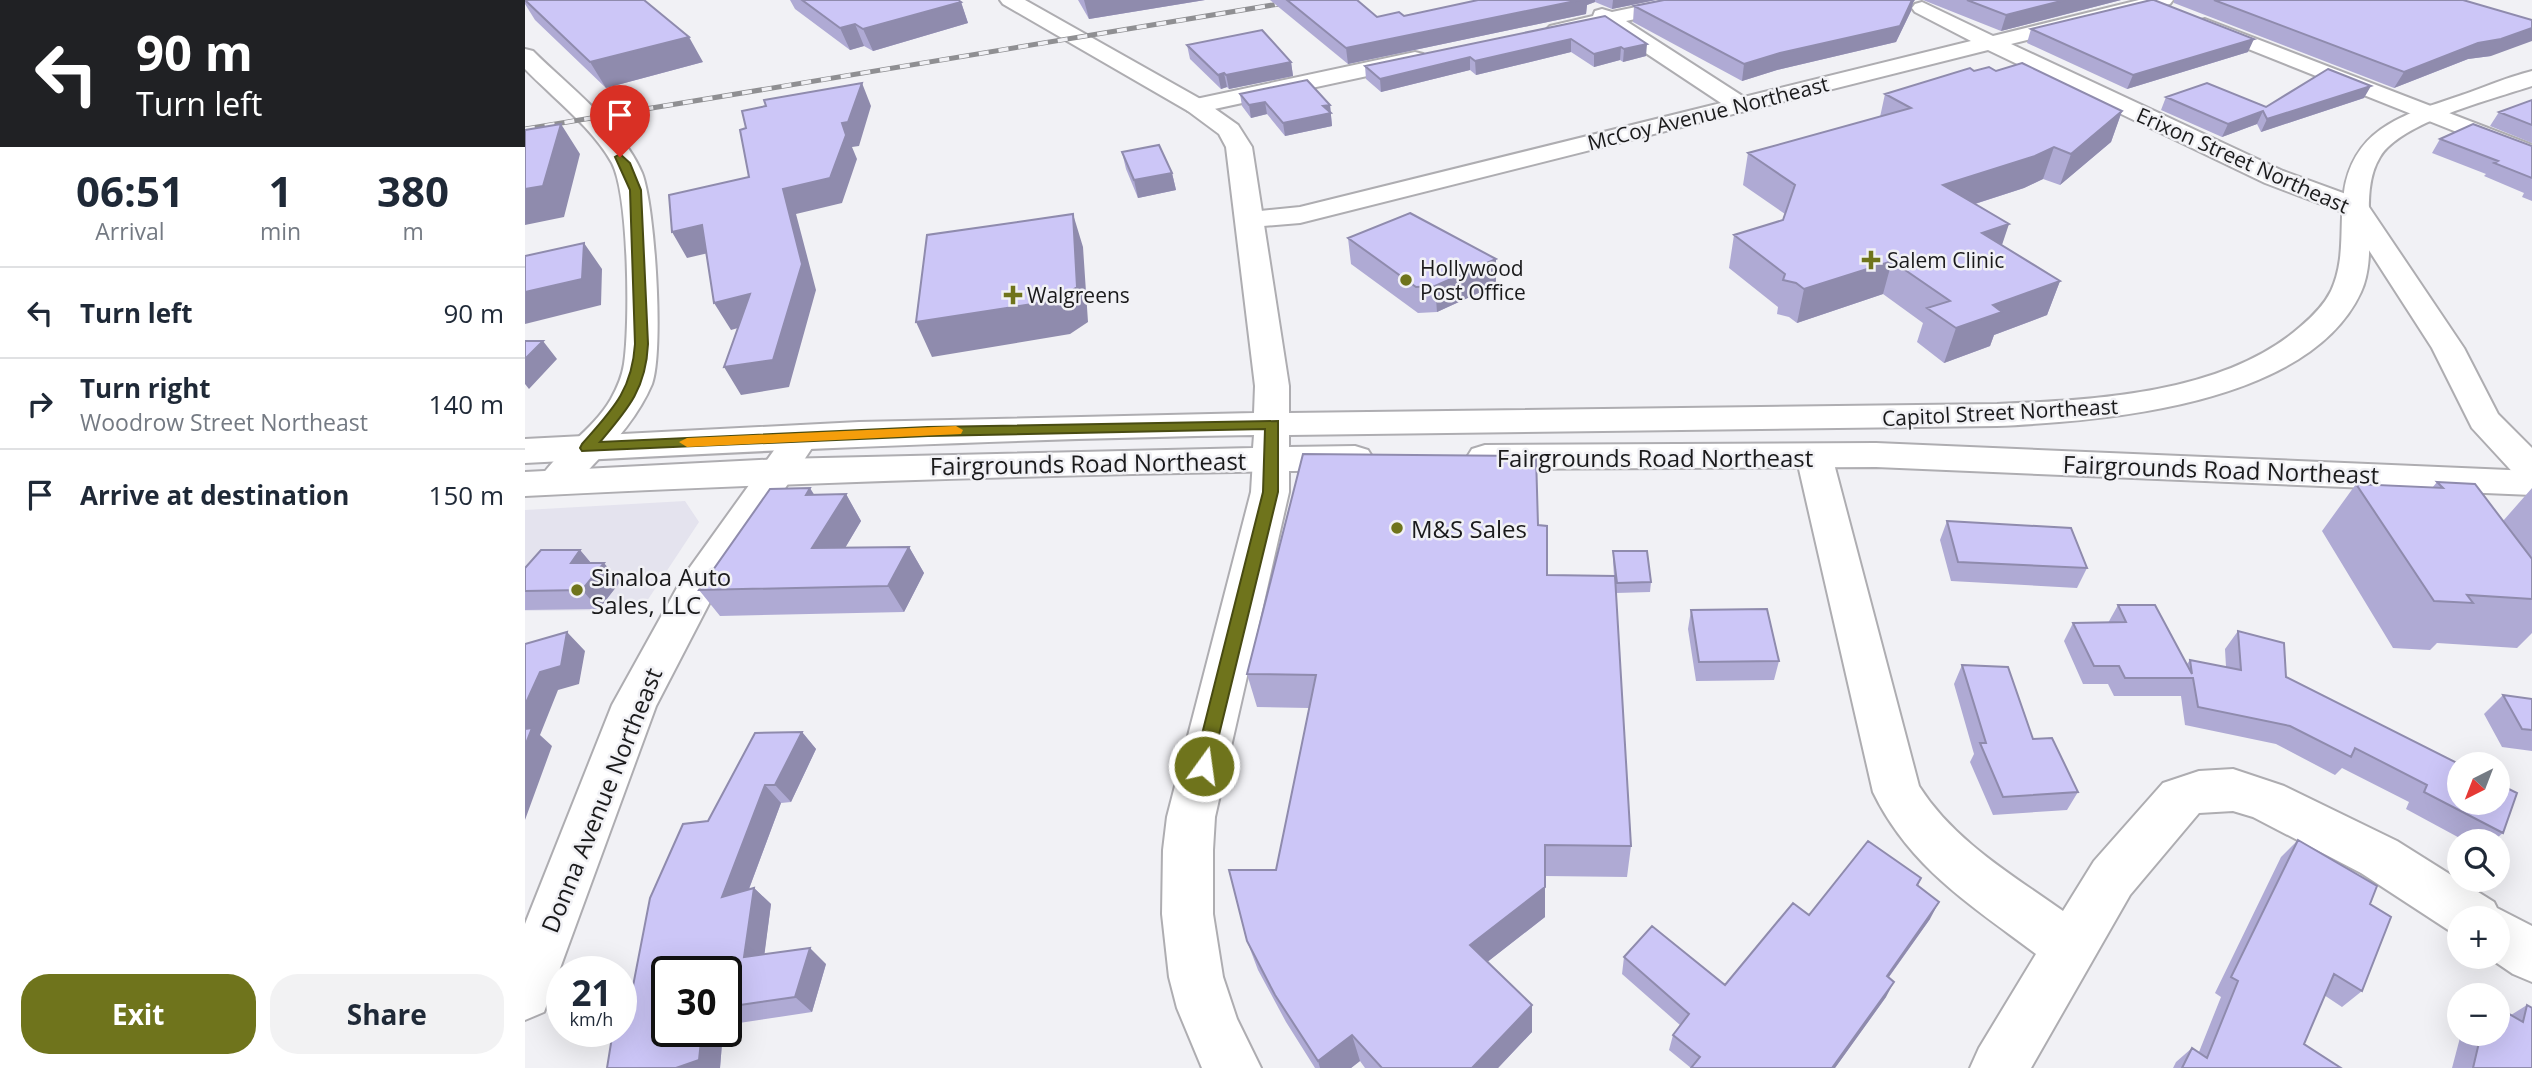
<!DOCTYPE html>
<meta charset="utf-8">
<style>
body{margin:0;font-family:"Open Sans",sans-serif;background:#f2f2f3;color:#1f2937;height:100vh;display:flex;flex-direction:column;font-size:26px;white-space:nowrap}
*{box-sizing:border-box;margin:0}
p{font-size:23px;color:#747a83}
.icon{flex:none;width:38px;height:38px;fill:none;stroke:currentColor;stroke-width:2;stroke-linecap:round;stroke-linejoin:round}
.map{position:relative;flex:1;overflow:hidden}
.details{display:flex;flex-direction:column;background:#fff;width:525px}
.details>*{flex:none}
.guide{background:#202124;color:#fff;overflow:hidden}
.needle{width:46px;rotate:222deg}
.buttons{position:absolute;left:1922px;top:752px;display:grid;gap:14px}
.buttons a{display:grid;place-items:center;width:63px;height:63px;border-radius:50%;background:#fff;box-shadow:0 7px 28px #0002;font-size:35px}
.speed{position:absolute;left:21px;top:956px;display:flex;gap:14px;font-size:35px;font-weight:700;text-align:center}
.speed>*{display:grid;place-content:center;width:91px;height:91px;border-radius:50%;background:#fff;box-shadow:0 7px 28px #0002;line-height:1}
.speed small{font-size:18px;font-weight:400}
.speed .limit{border:4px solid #111;border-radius:10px;background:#fff;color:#111}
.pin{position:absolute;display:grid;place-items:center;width:60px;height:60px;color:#fff;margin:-72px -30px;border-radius:50% 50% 50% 0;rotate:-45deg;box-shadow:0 0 7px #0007}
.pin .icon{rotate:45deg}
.me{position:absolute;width:77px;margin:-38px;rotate:14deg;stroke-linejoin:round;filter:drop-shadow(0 0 5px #0008)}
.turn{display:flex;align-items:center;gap:24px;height:147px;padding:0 21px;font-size:32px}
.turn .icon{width:91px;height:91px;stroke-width:2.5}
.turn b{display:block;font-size:49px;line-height:60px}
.eta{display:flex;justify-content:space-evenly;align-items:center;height:119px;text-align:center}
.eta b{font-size:42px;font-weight:700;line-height:49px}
.primary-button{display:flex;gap:14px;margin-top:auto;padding:14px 21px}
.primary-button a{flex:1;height:80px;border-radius:28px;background:#6f741c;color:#fff;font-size:28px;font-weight:700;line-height:80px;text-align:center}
.primary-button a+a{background:#f2f2f3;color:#1f2937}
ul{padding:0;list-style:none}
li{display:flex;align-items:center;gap:21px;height:91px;padding:0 21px;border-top:2px solid #e0e1e3}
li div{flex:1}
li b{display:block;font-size:26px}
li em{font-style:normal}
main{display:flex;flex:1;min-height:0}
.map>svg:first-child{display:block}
.built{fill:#e4e3ee}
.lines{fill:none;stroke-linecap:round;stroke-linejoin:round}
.minor-casing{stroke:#aeadb1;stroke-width:4}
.major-casing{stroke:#aeadb1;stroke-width:4}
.minor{fill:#fff;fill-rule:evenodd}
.major{fill:#fff;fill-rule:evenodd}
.rail-casing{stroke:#8f8f92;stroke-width:5}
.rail{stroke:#f1f1f5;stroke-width:3.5;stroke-dasharray:10;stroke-linecap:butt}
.wall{fill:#afaad4}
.shaded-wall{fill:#8f8bad}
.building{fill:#ccc6f7;stroke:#8f8bad;stroke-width:2}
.route{fill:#6f741c;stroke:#484b12;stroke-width:2}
.slow{fill:#f59e0b}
.poi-dot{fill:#6f741c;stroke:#f1f1f5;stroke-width:2.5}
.labels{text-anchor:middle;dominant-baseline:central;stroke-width:5;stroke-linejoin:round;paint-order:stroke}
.far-street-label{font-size:21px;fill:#1a1a1b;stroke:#f1f1f5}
.far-poi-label{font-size:21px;fill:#1a1a1b;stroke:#f1f1f5;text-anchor:start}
.street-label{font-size:24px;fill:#1a1a1b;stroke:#f1f1f5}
.poi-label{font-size:24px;fill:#1a1a1b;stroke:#f1f1f5;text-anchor:start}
</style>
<main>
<section class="details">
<div class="guide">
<div class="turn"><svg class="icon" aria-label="left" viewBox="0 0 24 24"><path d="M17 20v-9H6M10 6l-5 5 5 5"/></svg><div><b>90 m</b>Turn left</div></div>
</div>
<div class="eta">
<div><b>06:51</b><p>Arrival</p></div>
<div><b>1</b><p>min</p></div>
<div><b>380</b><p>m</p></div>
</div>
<ul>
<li><svg class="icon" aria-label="left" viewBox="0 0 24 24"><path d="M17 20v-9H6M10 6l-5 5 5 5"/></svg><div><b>Turn left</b></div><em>90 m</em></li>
<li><svg class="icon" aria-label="right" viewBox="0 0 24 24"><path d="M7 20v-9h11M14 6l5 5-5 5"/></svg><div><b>Turn right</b><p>Woodrow Street Northeast</p></div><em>140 m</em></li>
<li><svg class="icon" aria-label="arrive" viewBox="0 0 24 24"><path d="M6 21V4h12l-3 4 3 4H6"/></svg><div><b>Arrive at destination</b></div><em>150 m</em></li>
</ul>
<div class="primary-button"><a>Exit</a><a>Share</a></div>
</section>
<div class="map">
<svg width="2007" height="1068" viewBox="0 0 2007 1068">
<rect width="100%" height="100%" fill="#f1f1f5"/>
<path class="built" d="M160 501 174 522 116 610 0 611V510Z"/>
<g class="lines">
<defs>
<path id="minor" d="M1145 0H1183L1180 4 1101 21 1219 97 1446 41 1390 12 1387 8 1390 4 1397 2 1468 36 1614 0H1648L1645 4 1486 44 1758 171 1840 201 1939 348 1973 414 2007 448V482L1994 479 1947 428 1907 348 1820 213 1740 183 1463 50 775 223 726 227 716 225 712 219 716 213 775 207 1196 103 1080 26 1032 36 1025 34 1021 30 1025 26 1068 16 1070 11 1077 9 1087 12Z
M1680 19 2007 145V162L1673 29 1670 25 1673 21Z
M0 49 8 51C43 86 98 127 117 173 130 206 139 351 127 384 114 415 91 441 68 465 52 482 42 499 17 492L12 483C31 451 67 432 86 399 92 388 97 377 99 364 105 326 104 196 87 163 67 127 28 98 0 69Z
M890 52 898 54 901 59 898 64 671 113 663 111 659 106 663 101 671 99Z
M277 425 289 428 295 436 188 596 131 706 19 1012 0 1020V924L87 705 158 577 265 428Z
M1289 444 1302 448 1307 456 1394 786C1429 841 1486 874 1538 911L1569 861 1638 783 1674 771 1708 769 1759 786 1872 841 1969 902 1972 908 2007 926V982L1988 974 1963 957H1972V919H1934V937L1836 873 1728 817 1708 811 1674 813 1605 895 1506 1068H1445L1454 1048 1511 954C1446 905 1385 868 1348 792L1271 456 1276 448Z
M746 447 759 451 764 459V492L690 817 688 850V914L698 977 712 1019 736 1068H677L652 1008 644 977 637 914 638 850 642 817 726 492 728 459 733 451Z"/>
<path id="major" d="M475 0H500L679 101 713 125 727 147 764 386V413L1472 404C1570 400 1698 394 1775 327 1787 317 1799 305 1806 291 1821 259 1814 226 1819 192 1829 126 1882 114 1937 95 1960 87 1983 77 2007 71V86C1968 99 1876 122 1855 157 1832 194 1855 250 1836 292 1784 405 1580 421 1472 426L764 435V447L830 446 843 450 848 458 843 466 830 470C553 474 277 482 0 496V472L255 459 728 448 729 435C485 439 243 450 0 463V439L334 422 729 413 730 386 701 147 694 134 663 111 478 4Z
M1351 443 2007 471V495L1351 467 960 469 947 465 942 457 947 449 960 445Z"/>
</defs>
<use href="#minor" class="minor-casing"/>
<use href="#major" class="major-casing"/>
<use href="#minor" class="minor"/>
<use href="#major" class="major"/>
<defs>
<path id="rail" d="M0 129 778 0"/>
</defs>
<use href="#rail" class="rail-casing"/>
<use href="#rail" class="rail"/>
</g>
<path class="wall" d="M0 0 178 62 81 88 10 20 0 4Z
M265 0H433L436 2 443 23 348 51 339 46 325 50 270 9Z
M553 0H680L564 19Z
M745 0H832L852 17 879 16 953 0H1131L1087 9 1070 2 1062 5 1061 14 823 64Z
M1398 0H1596L1476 31Z
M1649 0H1937L1966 56 1943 59 1869 88 1649 3Z
M1388 3 1386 11 1371 42 1252 70 1217 81 1108 22 1109 6Z
M1080 16 1121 56 1098 62 1095 60 1069 67 1046 52 951 75 945 70 856 92 841 79 840 66Z
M1506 29 1723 52 1602 89 1502 43Z
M662 45 766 62 768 76 704 89 702 87 696 89 665 59Z
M1449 71H1471L1597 111 1586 142 1535 185 1518 179 1499 188 1450 204 1477 245 1535 281 1522 315 1469 335 1465 346 1419 363 1392 342 1398 323 1358 294 1272 323 1264 317 1252 314 1253 307 1204 268 1209 235 1258 220 1260 214 1218 185 1223 153 1355 117 1360 94Z
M715 94 805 105 807 126 760 136 742 114 726 118 717 106Z
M1641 97 1741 107 1839 98 1736 132 1732 124 1697 137 1636 110Z
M2007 100V143L1965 126 1974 112Z
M1915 139 2007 146V201L1997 197 1999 193 1959 176 1961 174 1907 153Z
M597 152 647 173 651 190 613 198 601 169Z
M823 238 971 259V285L912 312 893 313 826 264Z
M1912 482 1978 521 2007 488V633L1992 648 1912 643 1905 650 1868 648 1797 531 1831 484 1907 488Z
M321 494 336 521 320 548 384 547 399 573 379 612 195 616 174 590 289 495Z
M1422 521 1562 568 1552 588 1426 581 1415 540Z
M55 550 66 563 95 582 74 609 0 610V568Z
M1088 551 1126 582 1125 592 1091 593 1106 846 1102 877 1020 876V917L962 962 1007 1005V1032L973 1068H840L835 1061 826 1068H790L761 1022 733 970 722 941 751 870 784 708 732 707 722 674 1022 575 1089 576 1088 561Z
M1593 605 1662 664 1665 660 1701 667 1700 649 1713 631 1761 677 1978 833 1967 842H1942L1881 809 1884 802 1817 768 1810 775 1751 744 1660 725 1656 696H1589L1583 684H1558L1539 641 1548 623H1583Z
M1166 610 1254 661 1249 680 1171 681 1163 629Z
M1437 665 1508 739 1553 792 1542 810 1468 815 1445 762 1449 754 1429 684Z
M1978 695 2007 699V751L1977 747 1959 714Z
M277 732 291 749 266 802 256 803 224 889 229 888 246 904 239 955 301 964 287 1012 201 1025V971L142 1031H198L195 1068H82L103 1012 183 821Z
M1773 840 1845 904 1837 991 1817 1007 1799 995 1779 1044 1816 1068H1648L1651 1062 1667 1048 1674 1052 1696 997 1690 993 1756 857Z
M1396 878 1393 886 1405 919 1364 977 1361 997 1310 1068H1166L1144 1050 1148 1035 1155 1025 1097 974 1099 957 1200 985 1284 915Z
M2002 1005 2007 1068H1927L1936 1034H1972L1986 1015Z"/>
<path class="shaded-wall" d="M559 0H680L564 19Z
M1055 0H1070V2L1062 5 1061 14 823 64 821 48Z
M1088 0H1131L1087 9Z
M1386 0H1390L1388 3 1386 11 1371 42 1252 70 1217 81 1219 64Z
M1540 0H1596L1476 31 1481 15Z
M436 2 443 23 348 51 338 29Z
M330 24 339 46 325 50 315 28Z
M2007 28V41L1966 56 1943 59 1869 88 1879 72 1953 43Z
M164 37 178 62 81 88 65 62Z
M1046 39V52L951 75 950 61Z
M1729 39 1723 52 1602 89 1608 75Z
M1122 44 1121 56 1098 62 1099 49Z
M1096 47 1095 60 1069 67V54Z
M945 57V70L856 92 855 79Z
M766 62 768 76 704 89 701 75Z
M699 73 702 87 696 89 693 75Z
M337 83 346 106 334 146 327 147 332 159 317 203 271 214 291 290 264 387 216 395 199 367 248 360 258 189 317 123Z
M1846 86 1839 98 1736 132 1742 119Z
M740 102 742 114 726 118 724 105Z
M805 105 807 126 760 136 758 123 798 106Z
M1597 111 1586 142 1535 185 1546 154Z
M1738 111 1732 124 1697 137 1703 124Z
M36 124 55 154 39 217 0 225V189Z
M1529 147 1518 179 1499 188 1409 217 1418 185Z
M647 173 651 190 613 198 609 180Z
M548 214 558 247 563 322 545 334 407 357 391 322Z
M1484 224 1473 257 1457 233Z
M177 225 192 251 162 258 147 232Z
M59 243 77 269 76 305 0 324V292Z
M971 259V285L912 312 910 286Z
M1367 261 1358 294 1272 323 1279 289Z
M1535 281 1522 315 1469 335 1465 346 1419 363 1431 328 1468 305Z
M225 294 241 320 206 330 189 303Z
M18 341 32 359 4 389 0 384V359Z
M285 488 302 515 281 495Z
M321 494 336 521 304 575 287 548Z
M384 547 399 573 379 612 363 586Z
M55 550 71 569 46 563Z
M79 563 95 582 74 609 57 590Z
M42 632 60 651 54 684 33 690 15 735 27 746 0 820V705L15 672Z
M277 732 291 749 266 802 250 785Z
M240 785 256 803 215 913 197 897Z
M1020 887V917L947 974 945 945Z
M229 888 246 904 237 973 219 957Z
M1414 902 1405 919 1353 992 1362 976Z
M285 948 301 964 287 1012 270 997Z
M1369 982 1361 997 1310 1068H1307Z
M1007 1005V1032L973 1068H947Z
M177 1031H198L195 1068H151Z
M827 1035 835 1061 826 1068H795L793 1061Z"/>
<path class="building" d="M0 0H119L164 37 65 62Z
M277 0H433L436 2 338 29 330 24 315 28Z
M762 0H832L852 17 874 12 879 16 953 0H1055L821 48Z
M1139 0H1387L1375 26 1255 53 1219 64 1109 6Z
M1442 0H1540L1481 15Z
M1626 0H1629L1729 39 1608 75 1506 29Z
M1689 0H1938L2007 20V28L1976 39 1953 43 1879 72Z
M1080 16 1122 44 1099 49 1096 47 1069 54 1046 39 950 61 945 57 855 79 840 66Z
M737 30 766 62 701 75 699 73 693 75 662 45Z
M1497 63 1597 111 1546 154 1529 147 1510 156 1418 185 1484 224 1457 233 1535 281 1468 305 1477 312 1431 328 1402 308 1425 301 1367 261 1279 289 1271 283 1258 280 1260 274 1209 235 1258 220 1270 185 1223 153 1386 108 1360 94 1445 68 1449 71 1464 67 1471 71Z
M1803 69 1846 86 1742 119 1738 111 1703 124 1641 97 1682 83 1741 107Z
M782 80 805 105 798 106 806 113 758 123 740 102 724 105 715 94Z
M337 83 323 122 317 123 321 135 305 178 258 189 277 264 248 360 199 367 225 294 189 303 177 225 147 232 144 195 224 177 215 130 221 128 217 111 241 106 239 100Z
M2007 100V125L1974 112Z
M36 124 18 186 0 189V130Z
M1948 124 2007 146V178L1969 163 1973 161 1915 139Z
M634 145 647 173 609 180 597 152Z
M885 213 971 259 910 286 891 287 823 238Z
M548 214 552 287 533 300 391 322 402 235Z
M59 243 57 279 0 292V256Z
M0 341H18L0 359Z
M778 454 1011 456 1013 525 1022 526V575L1090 576 1106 846 1020 845V887L945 945 1007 1005 947 1068H857L827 1035 793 1061 750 995 722 941 704 870H751L791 675 722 674Z
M1912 482 1950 484 2007 559V599L1942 595 1948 603 1909 601 1831 484 1918 488Z
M285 488 281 495 321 494 287 548 384 547 363 586 174 590 245 489Z
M1422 521 1546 528 1562 568 1433 562Z
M16 550H55L46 563H79L57 590 0 591V568Z
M1088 551H1122L1126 582 1092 583Z
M1593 605H1630L1667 674 1665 660 1716 670 1713 631 1759 643 1761 677 1936 765H1934V803H1972V783L1992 793 1978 833 1899 792 1902 785 1830 748 1826 757 1765 726 1673 707 1668 678H1600L1594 666H1569L1548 623 1601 622Z
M1242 609 1254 661 1174 662 1166 610Z
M42 632 36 666 15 672 0 705V644Z
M1437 665 1483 667 1508 739 1527 738 1553 792 1478 797 1455 743H1461Z
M1978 695 2007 699V730L1997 729Z
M7 728 0 746V729Z
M277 732 250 785H240L197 897 229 888 219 957 285 948 270 997 201 1007V971H142V1031H177L174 1060 151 1068H82L88 1031H96V1014L103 1012 125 898 158 824 183 821 230 733Z
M1773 840 1852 886 1845 904 1866 917 1837 991 1809 974 1779 1044 1816 1068H1657L1667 1048 1682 1058 1713 981 1706 977Z
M1343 841 1396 878 1392 885 1414 902 1362 976 1369 982 1307 1068H1166L1175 1057 1148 1035 1164 1014 1099 957 1127 926 1200 985 1268 903 1284 915Z
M2002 1005 2007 1008V1068H1948L1956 1034H1972V1007L1998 1022Z"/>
<path class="route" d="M95 154 105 163 116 190 123 344C121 389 103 409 75 442L403 427 753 421V492L685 772 679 774 672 772 669 766 738 492 740 429 403 436 57 451 55 448 57 444C87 410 107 391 110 344L105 190 90 157Z"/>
<path class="slow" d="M431 426 438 430 436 434 162 447 154 442 162 438Z"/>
<g class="poi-dot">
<path d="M1342.5 249.5h7v7h7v7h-7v7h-7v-7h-7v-7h7z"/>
<circle cx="881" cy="280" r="7"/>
<path d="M484.5 284.5h7v7h7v7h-7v7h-7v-7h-7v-7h7z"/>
<circle cx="872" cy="528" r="7"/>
<circle cx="52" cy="590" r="7"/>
</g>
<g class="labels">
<g class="far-street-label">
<text transform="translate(1183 113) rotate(-14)">McCoy Avenue Northeast</text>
<text transform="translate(1718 160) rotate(24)">Erixon Street Northeast</text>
<text transform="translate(1475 412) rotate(-3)">Capitol Street Northeast</text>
</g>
<g class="far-poi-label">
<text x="1362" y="260">Salem Clinic</text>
<text x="895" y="268">Hollywood<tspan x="895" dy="24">Post Office</tspan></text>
<text x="502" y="295">Walgreens</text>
</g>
<g class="street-label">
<text x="1130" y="457">Fairgrounds Road Northeast</text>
<text transform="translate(563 463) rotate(-1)">Fairgrounds Road Northeast</text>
<text transform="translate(1696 469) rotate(2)">Fairgrounds Road Northeast</text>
<text transform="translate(76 800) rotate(-68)">Donna Avenue Northeast</text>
</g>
<g class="poi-label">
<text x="886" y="528">M&amp;S Sales</text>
<text x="66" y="576">Sinaloa Auto<tspan x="66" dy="28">Sales, LLC</tspan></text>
</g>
</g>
</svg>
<div class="buttons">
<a><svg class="needle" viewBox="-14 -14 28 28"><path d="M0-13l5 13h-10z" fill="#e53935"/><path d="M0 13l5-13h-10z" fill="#747a83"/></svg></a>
<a><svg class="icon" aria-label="search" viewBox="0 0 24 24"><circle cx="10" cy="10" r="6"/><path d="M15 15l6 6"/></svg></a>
<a>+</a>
<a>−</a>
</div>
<div class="speed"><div>21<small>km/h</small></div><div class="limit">30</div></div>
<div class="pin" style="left:95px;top:157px;background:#d93025"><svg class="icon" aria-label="arrive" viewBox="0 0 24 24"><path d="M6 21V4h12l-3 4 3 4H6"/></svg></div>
<svg class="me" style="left:679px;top:766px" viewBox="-20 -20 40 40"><circle r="17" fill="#6f741c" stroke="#fff" stroke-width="3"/><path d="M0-11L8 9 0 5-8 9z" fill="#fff"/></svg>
</div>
</main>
